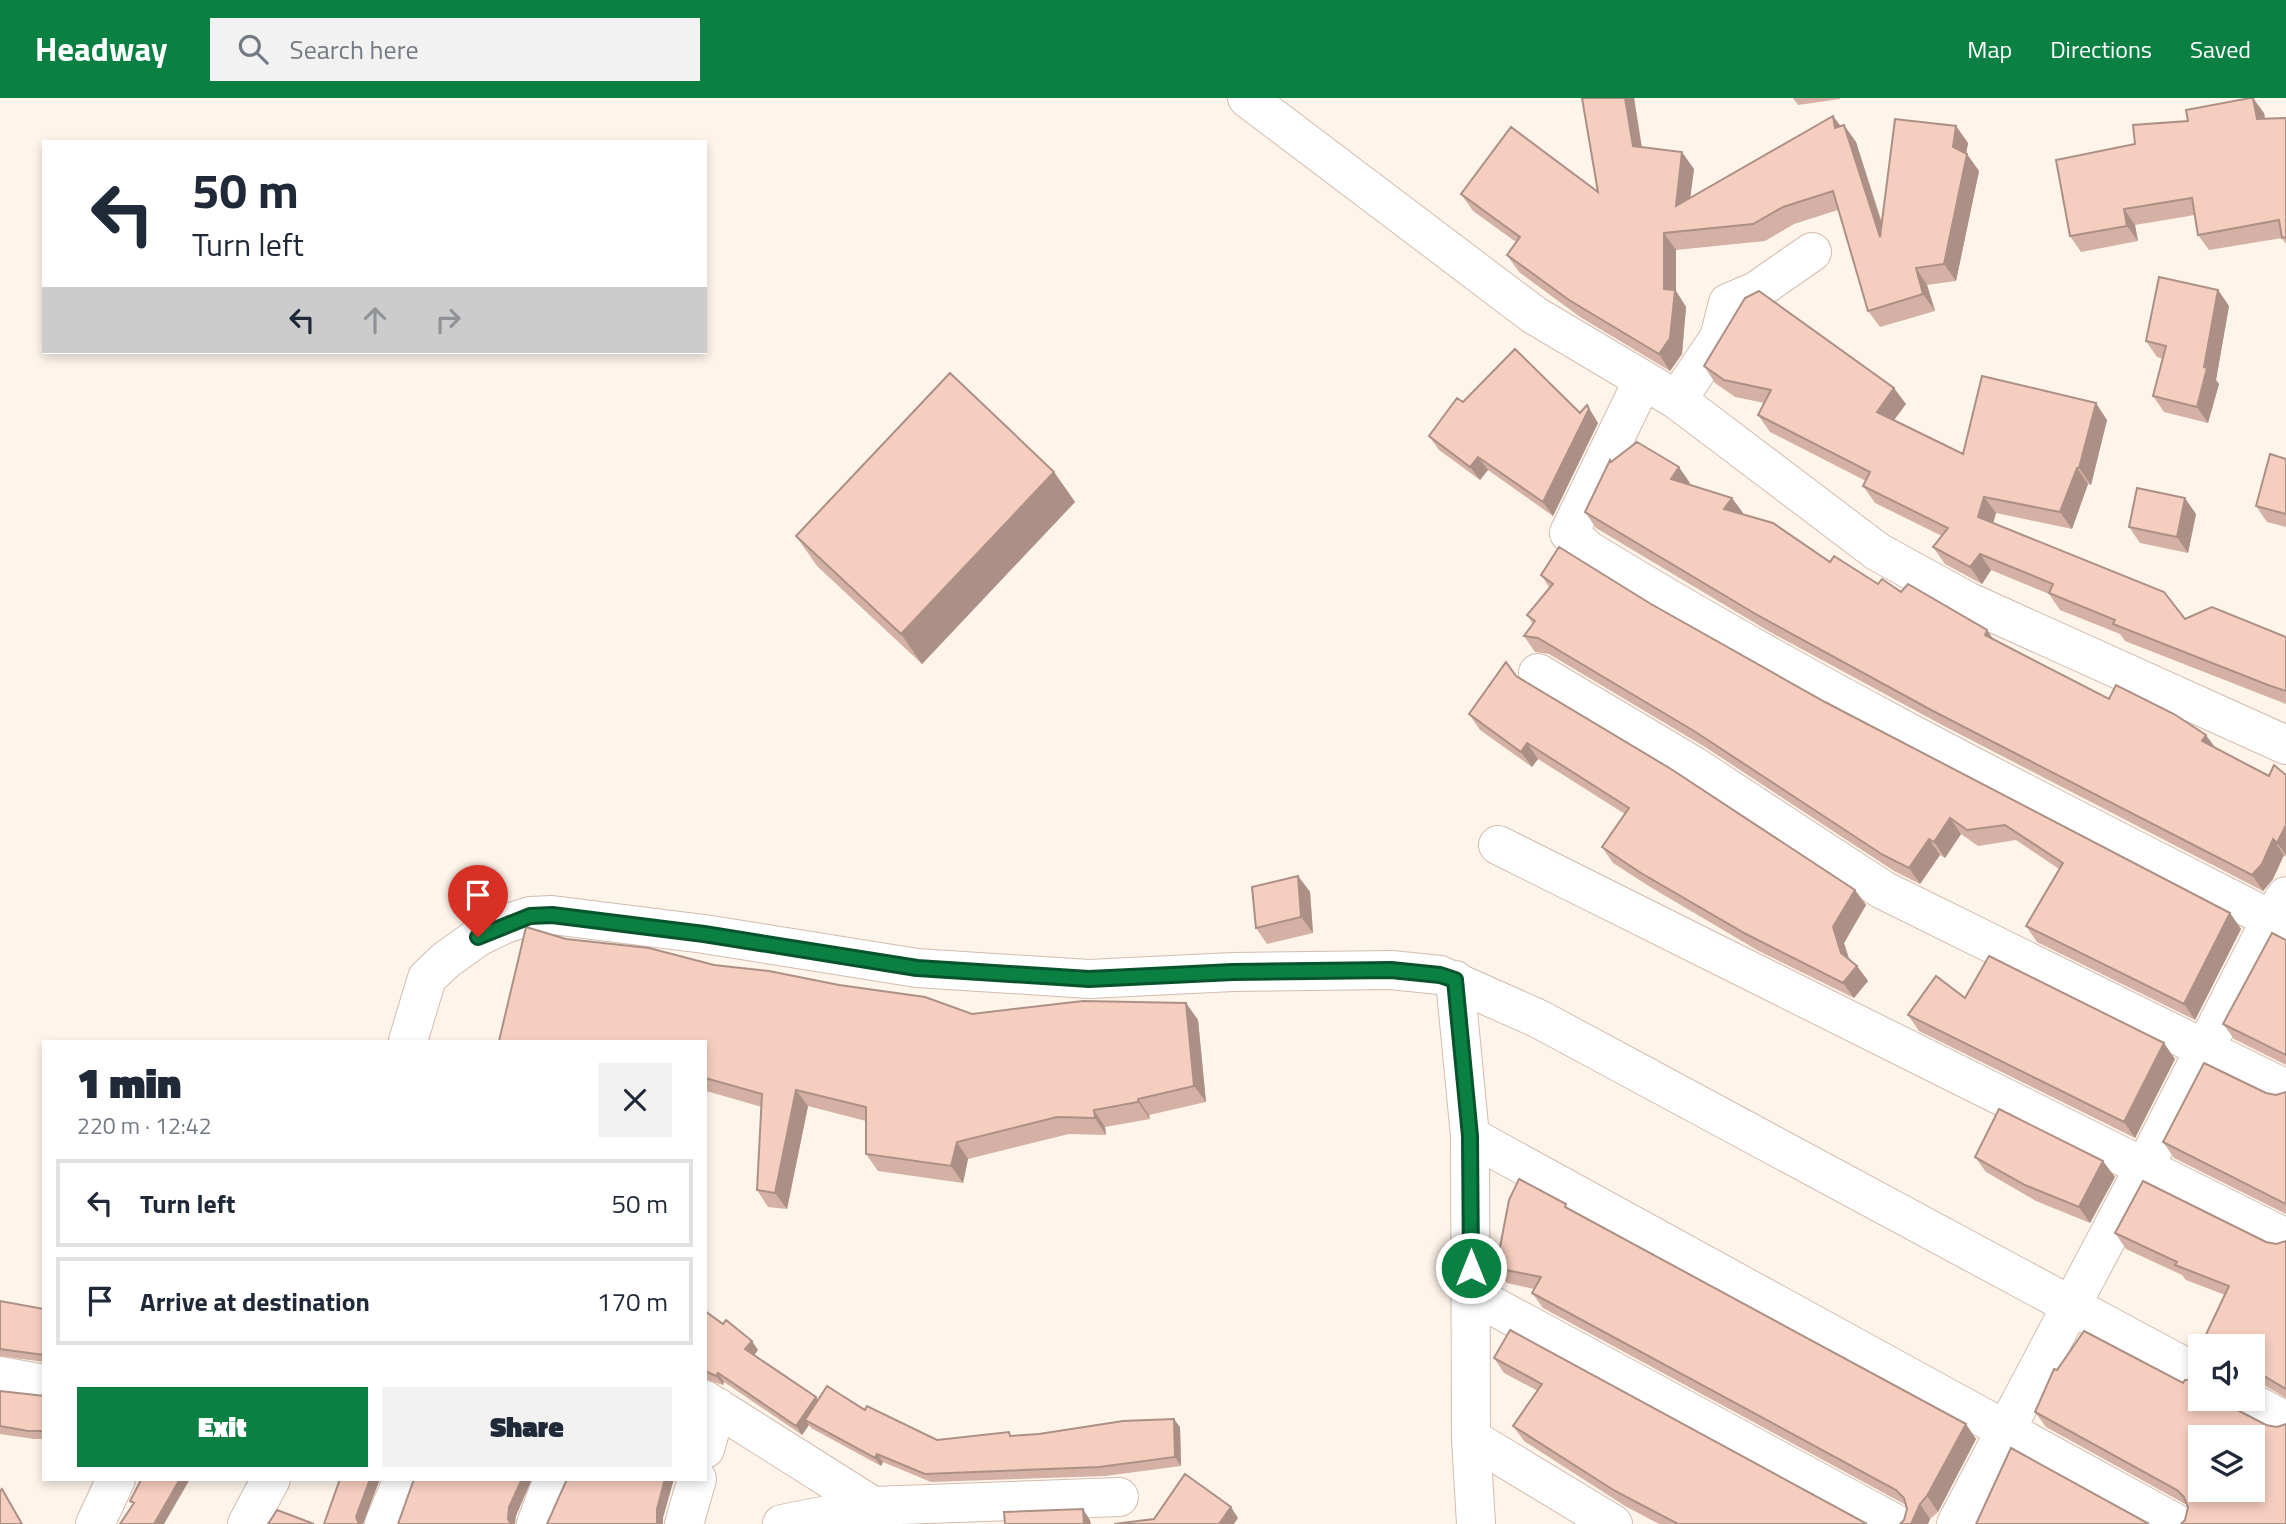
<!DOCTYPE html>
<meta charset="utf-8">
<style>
body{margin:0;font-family:"Titillium Web",sans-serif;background:#f2f2f3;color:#1f2937;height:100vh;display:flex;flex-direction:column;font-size:26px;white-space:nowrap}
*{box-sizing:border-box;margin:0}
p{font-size:23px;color:#747a83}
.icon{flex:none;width:38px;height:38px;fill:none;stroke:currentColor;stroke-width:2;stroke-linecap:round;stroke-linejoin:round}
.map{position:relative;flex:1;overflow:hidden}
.details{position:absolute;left:42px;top:942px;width:665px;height:441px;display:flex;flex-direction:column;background:#fff;border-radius:0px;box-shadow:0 4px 10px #0003}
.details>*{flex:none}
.hud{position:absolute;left:42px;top:42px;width:665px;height:214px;border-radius:0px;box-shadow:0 4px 10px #0003;background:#fff;color:#1f2937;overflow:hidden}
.tools{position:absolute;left:2188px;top:1236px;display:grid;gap:14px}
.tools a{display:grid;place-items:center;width:77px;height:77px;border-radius:0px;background:#fff;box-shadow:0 4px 10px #0003;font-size:35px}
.pin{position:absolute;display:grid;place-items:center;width:60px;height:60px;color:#fff;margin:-72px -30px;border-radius:50% 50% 50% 0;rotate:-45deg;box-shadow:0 0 7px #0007}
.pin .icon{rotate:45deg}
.me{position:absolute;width:77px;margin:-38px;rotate:0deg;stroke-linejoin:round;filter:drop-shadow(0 0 5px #0008)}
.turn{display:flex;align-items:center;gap:24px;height:147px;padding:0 35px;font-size:32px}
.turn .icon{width:91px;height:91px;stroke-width:2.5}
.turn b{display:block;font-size:49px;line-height:60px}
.lanes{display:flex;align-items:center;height:66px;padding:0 35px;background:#0003;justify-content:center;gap:35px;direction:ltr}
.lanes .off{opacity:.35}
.round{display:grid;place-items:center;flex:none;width:74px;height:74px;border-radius:0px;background:#f2f2f3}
.headline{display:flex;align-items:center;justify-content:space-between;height:119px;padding:0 35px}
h1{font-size:42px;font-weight:800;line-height:52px}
.primary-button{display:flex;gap:14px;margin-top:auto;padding:14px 35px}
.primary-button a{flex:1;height:80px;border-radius:0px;background:#0b8043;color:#fff;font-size:28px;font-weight:800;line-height:80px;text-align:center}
.primary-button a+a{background:#f2f2f3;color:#1f2937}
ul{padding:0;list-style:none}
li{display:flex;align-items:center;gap:21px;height:88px;margin:0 14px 10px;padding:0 21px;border:4px solid #e0e1e3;border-radius:0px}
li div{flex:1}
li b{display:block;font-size:26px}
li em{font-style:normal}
header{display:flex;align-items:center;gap:42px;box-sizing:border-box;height:98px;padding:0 35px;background:#0b8043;color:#fff}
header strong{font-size:33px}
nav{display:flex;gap:38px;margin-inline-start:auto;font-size:24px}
.search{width:490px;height:63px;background:#f2f2f3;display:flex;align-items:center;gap:18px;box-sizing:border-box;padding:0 24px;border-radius:0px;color:#747a83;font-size:26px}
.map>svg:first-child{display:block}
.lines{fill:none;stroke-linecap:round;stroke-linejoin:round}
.minor-casing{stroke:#d4bcb0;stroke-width:40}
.tertiary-casing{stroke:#d4bcb0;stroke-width:40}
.minor{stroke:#fff;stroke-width:38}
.tertiary{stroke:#fff;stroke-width:38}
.wall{fill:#d4b1a4}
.shaded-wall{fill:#ac9086}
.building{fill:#f6cebf;stroke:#ac9086;stroke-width:2;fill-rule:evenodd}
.route-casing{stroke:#07532c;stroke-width:18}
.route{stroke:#0b8043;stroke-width:12}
</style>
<header>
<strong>Headway</strong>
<div class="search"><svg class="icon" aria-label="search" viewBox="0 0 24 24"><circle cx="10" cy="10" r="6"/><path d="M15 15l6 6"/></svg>Search here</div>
<nav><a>Map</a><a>Directions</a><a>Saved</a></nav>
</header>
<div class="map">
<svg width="2286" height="1426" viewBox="0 0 2286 1426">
<rect width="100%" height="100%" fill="#fef4ea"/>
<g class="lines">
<defs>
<path id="minor" d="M1642 284 1569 435 1588 452C1814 591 2051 709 2286 829
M1677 302 1719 240 1728 205 1756 193 1812 154
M1538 575 1694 668 1883 792 2286 991
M1498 747 2286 1140
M1455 882 1470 1038 1471 1340 1476 1426
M408 943 427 880 446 862 478 839 505 826 530 818 552 817 704 836 917 870 1089 881 1233 874 1391 872 1440 877 1539 921 2200 1277
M1470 1038 2177 1426
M1471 1196 1896 1426
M0 1278 44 1286
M2243 1300 2286 1323
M705 1302 873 1408
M1471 1340 1613 1426
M705 1351 717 1309
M95 1426 116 1381
M247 1426 271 1381
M384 1426 403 1381
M536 1426 553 1381
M684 1426 697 1381
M782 1426 873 1408 1119 1399
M1956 1426 2145 1068 2271 821 2286 798"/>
<path id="tertiary" d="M1247 0 1534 217 1677 302 1878 454 1967 503 2286 647"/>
</defs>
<use href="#minor" class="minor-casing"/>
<use href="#tertiary" class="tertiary-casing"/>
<use href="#minor" class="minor"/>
<use href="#tertiary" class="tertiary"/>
</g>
<path class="wall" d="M1634 0 1642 49 1694 71 1690 100 1833 18 1841 28 1856 44 1882 124 1956 28 1968 45 1966 56 1979 73 1956 183 1927 187 1935 213 1880 229 1868 213 1838 112 1794 126 1765 143 1676 152V193L1686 209 1682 256 1670 273 1580 219 1519 174 1507 157 1516 144 1473 113 1461 96 1598 94Z
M1793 0H1840V1L1798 7Z
M2264 15 2265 21 2286 20V146L2282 140 2209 152 2198 137 2195 117 2135 127 2138 143 2081 154 2070 138 2135 46 2188 23Z
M2218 192 2229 208 2216 282 2219 286 2208 325 2164 314 2153 298 2163 261 2157 259 2146 243Z
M1704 268 1906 306 1894 322 1963 356 2107 322 2091 387 2088 386 2072 431 1996 415 1993 425 2185 521 2286 539V606L2125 543 2120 536 2060 512 2049 496 1991 472 1982 486 1945 466 1933 449 1942 438 1875 405 1863 388 1866 383 1770 334 1758 317 1765 305 1735 299 1715 285Z
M1463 304 1580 315 1587 307 1598 325 1553 418 1488 372 1480 382 1439 352 1429 338Z
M2286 361V429L2267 424 2256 408Z
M1612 364 1690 385 1688 387 1732 400 1743 415 1742 416 1830 464 1878 486 1901 494 2109 601 2215 650 2269 678 2286 677V759L2284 757 2273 781 2263 793 1944 628 1770 534 1596 430 1585 414Z
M1054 374 1075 404 922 566 817 468 796 438Z
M2196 416 2188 455 2140 445 2129 429Z
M1541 477 1651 506 1825 604 2230 815 2241 831 2195 922 2037 844 2026 828 2059 771 2016 742 1978 748 1961 736 1945 760 1940 757 1920 786 1894 773 1705 649 1549 556 1535 554 1524 538 1533 526 1527 517 1549 489Z
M1517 579 1855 792 1866 807 1844 845 1849 861 1857 868 1868 883 1854 900 1757 852 1652 790 1613 765 1602 749 1625 716 1538 661 1532 669 1480 632 1469 616Z
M1298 778 1310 794 1313 835 1267 846 1256 830Z
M566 841 714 867 972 916 1186 905 1198 922 1206 1004 1149 1017 1150 1021 1105 1029 1106 1037 1069 1036 968 1061 963 1085 878 1073 866 1056V1023L808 1008 787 1111 768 1109 757 1092 762 1009 706 993 705 996V943Z
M2286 842V967L2234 941 2223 926Z
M1908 917 2175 961 2135 1040 1919 933Z
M2286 994V1116L2174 1060 2163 1044 2266 995 2276 997Z
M1975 1059 2115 1079 2090 1125 2036 1103 1986 1074Z
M1569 1111 1976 1341 1938 1414 1930 1421 1928 1426H1900L1904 1422 1907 1411 1906 1407 1543 1210 1532 1195 1534 1191 1507 1185 1496 1170Z
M2115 1135 2266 1144 2276 1146 2286 1143V1300L2252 1280V1248L2225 1197 2186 1182 2182 1177 2126 1151Z
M0 1203 44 1211V1264L0 1258Z
M705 1213 758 1252 754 1257 818 1302 865 1312 937 1342 1180 1329 1181 1368 1105 1378 931 1384 883 1364 881 1368 811 1330 809 1327 802 1337 724 1284 723 1287 705 1281Z
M1494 1260 1867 1426H1659L1625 1408 1524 1343 1513 1328 1538 1293 1504 1275Z
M2057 1272 2183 1285 2221 1301 2222 1304 2185 1422 2188 1409 2187 1407 2046 1329 2035 1314Z
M0 1293 44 1298V1341H34L0 1336Z"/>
<path class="shaded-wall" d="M1625 0H1634L1644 65 1633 48Z
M2253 0 2264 15 2268 37 2257 21Z
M1833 18 1845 35 1835 30Z
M1844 27 1856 44 1891 156 1880 139Z
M1956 28 1968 45 1965 62 1967 56 1979 73 1956 183 1944 166 1953 49Z
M1682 54 1694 71 1687 125 1676 108Z
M2124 111 2135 127 2138 143 2127 128Z
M1664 135 1676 152V193L1686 209 1682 256 1670 273 1659 256 1664 191Z
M1916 170 1927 187 1935 213 1923 196Z
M2218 192 2229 208 2216 282 2219 286 2208 325 2197 309Z
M1894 290 1906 306 1888 330 1877 314Z
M2096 305 2107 322 2091 387 2079 370Z
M1587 307 1598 325 1553 418 1543 404Z
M1478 359 1488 372 1480 382 1470 369Z
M1679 369 1690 385 1682 397 1671 381Z
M2077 370 2088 386 2072 431 2060 414Z
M1054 374 1075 404 922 566 901 536Z
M1984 399 1996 415 1990 436 1978 419Z
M1732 400 1743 415 1735 427 1724 411Z
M2185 400 2196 416 2188 455 2177 439Z
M1980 456 1991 472 1982 486 1970 469Z
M1987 532 1998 548 1985 537Z
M2206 637 2217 652 2202 643Z
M1527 645 1538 661 1532 669 1521 654Z
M1950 720 1961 736 1945 760 1934 744Z
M2286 727V757L2277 745Z
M1929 741 1940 757 1920 786 1909 770Z
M2273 741 2284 757 2273 781 2263 793 2252 777Z
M1298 778 1310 794 1313 835 1301 819Z
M1855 792 1866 807 1844 845 1852 870 1841 855 1833 829Z
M2230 815 2241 831 2195 922 2184 906Z
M1857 868 1868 883 1854 900 1843 885Z
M1186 905 1198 922 1206 1004 1194 988Z
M2164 945 2175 961 2135 1040 2124 1024Z
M796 992 808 1008 787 1111 775 1095Z
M1138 1001 1149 1017 1150 1021 1138 1004Z
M1094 1012 1105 1029 1106 1037 1095 1020Z
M957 1044 968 1061 963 1085 951 1068Z
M2103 1063 2115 1079 2090 1125 2079 1109Z
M752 1243 758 1252 752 1260 745 1251Z
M718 1275 724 1284 723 1287 716 1278Z
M816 1299 822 1308 805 1322 809 1327 802 1337 796 1328Z
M1174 1321 1180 1329 1181 1368 1175 1359Z
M1966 1326 1976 1341 1938 1414 1927 1398Z
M877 1356 883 1364 881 1368 875 1360Z
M180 1381H190L164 1426H154Z
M370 1381H380L363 1426H359L356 1419Z
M522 1381H532L516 1418 515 1426H511L508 1421 509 1409Z
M665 1381H674L663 1420V1426H657V1411Z
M1920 1406 1930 1421 1928 1426H1911Z
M1231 1409 1238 1420 1234 1426H1219Z
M1083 1411 1090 1422 1091 1426H1084Z"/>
<path class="building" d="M1582 0H1625L1633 48 1682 54 1676 108 1833 18 1835 30 1844 27 1880 139 1895 21 1956 28 1953 49 1967 56 1944 166 1916 170 1923 196 1868 213 1833 93 1783 109 1753 126 1664 135V191L1675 192 1670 240 1659 256 1569 202 1507 157 1520 139 1461 96 1511 29 1598 94Z
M2250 0H2253L2257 21 2286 20V139L2282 140 2279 122 2198 137 2192 100 2124 111 2127 128 2070 138 2056 62 2135 46 2133 27 2188 23 2186 12Z
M2159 179 2218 192 2204 269 2207 270 2197 309 2153 298 2166 248 2146 243Z
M1759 193 1894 290 1877 314 1963 356 1982 278 2096 305 2079 370H2077L2060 414 1984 399 1978 419 2164 494 2185 521 2212 509 2286 539V593L2268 587 2113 526 2115 522 2049 495 2053 486 1980 456 1970 469 1933 449 1948 430 1863 388 1870 374 1758 317 1771 292 1724 282 1704 268 1745 200Z
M1515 251 1580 315 1587 307 1589 311 1543 404 1478 359 1470 369 1429 338 1457 300 1463 304Z
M950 275 1054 374 901 536 796 438Z
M1637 344 1679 369 1671 381 1732 400 1724 411 1773 425 1830 464 1834 458 1878 486 1882 481 1901 494 1908 486 1987 532 1985 537 2109 601 2116 587 2174 616 2206 637 2202 643 2269 678 2274 667 2286 677V727L2277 745 2273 741 2262 766 2252 777 1933 613 1759 518 1585 414 1610 362 1611 364Z
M2270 356 2286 361V416L2256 408Z
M2137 390 2185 400 2177 439 2129 429Z
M1559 449 1651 506 1825 604 2230 815 2184 906 2026 828 2063 765 2005 727 1967 732 1950 720 1934 744 1929 741 1909 770 1883 757 1694 633 1538 540 1524 538 1535 523 1527 517 1553 486 1541 477Z
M1506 564 1516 578 1671 671 1855 792 1833 829 1841 855 1857 868 1843 885 1746 836 1641 775 1602 749 1629 710 1527 645 1521 654 1469 616Z
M1298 778 1301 819 1256 830 1252 789Z
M526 829 566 841 649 850 714 867 769 873 839 887 925 899 972 916 1083 903 1186 905 1194 988 1138 1001V1004L1094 1012 1095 1020 1057 1019 957 1044 951 1068 866 1056V1009L796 992 775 1095 757 1092 762 996 705 980V943H499Z
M2272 835 2286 842V957L2223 926Z
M1989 858 2164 945 2124 1024 1908 917 1936 878 1965 900Z
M2204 965 2266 995 2276 997 2286 994V1106L2163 1044Z
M1999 1011 2103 1063 2079 1109 2025 1087 1975 1059Z
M1519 1081 1566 1106 1565 1109 1966 1326 1927 1398 1920 1406 1911 1426H1900L1904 1422 1907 1411 1904 1400 1896 1392 1532 1195 1541 1179 1496 1170 1509 1102Z
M2143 1083 2266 1144 2276 1146 2286 1143V1291L2252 1271V1248H2204L2202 1245 2229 1188 2175 1167 2177 1164 2115 1135Z
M0 1203 44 1211V1257L0 1251Z
M705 1213 723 1226 726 1222 752 1243 745 1251 816 1299 796 1328 718 1275 716 1278 705 1273Z
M1510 1232 1867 1426H1678L1615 1393 1513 1328 1542 1286 1494 1260Z
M2084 1233 2183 1285 2185 1282 2200 1281V1300H2218L2222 1304 2266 1327 2277 1329 2286 1326V1426H2181L2185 1422 2188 1409 2184 1399 2177 1392 2035 1314 2054 1271 2057 1272ZM2200 1339H2252V1391H2200Z
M827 1288 865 1312 867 1308 937 1342 1009 1334 1010 1338 1039 1336 1123 1323 1174 1321 1175 1359 1099 1369 925 1376 877 1356 875 1360 805 1322Z
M0 1293 44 1298V1333H28L0 1328Z
M2011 1350 2149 1426H1976Z
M1185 1376 1231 1409 1219 1426H1114L1154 1421Z
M139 1381H180L154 1426H120L134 1405 130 1403 141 1382Z
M340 1381H370L356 1419 359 1426H324Z
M414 1381H522L509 1409 508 1421 511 1426H398Z
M567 1381H665L657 1411V1426H547Z
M2 1391 22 1426H0V1393Z
M1083 1411 1084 1426H1005L1004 1414Z
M277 1412 314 1426H268Z"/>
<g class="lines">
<defs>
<path id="route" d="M478 839 530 818 552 817 704 836 917 870 1089 881 1233 874 1391 872 1440 877 1455 882 1470 1038 1471 1170"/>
</defs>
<use href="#route" class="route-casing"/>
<use href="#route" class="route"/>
</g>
</svg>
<div class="tools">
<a><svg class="icon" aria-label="sound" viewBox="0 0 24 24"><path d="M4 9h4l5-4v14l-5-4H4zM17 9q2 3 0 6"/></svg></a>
<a><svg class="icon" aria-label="layers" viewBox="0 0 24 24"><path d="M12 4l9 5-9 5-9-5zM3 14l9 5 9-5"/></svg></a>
</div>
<div class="pin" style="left:478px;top:839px;background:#d93025"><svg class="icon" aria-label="arrive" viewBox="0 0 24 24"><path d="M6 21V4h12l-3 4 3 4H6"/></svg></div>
<svg class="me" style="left:1471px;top:1170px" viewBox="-20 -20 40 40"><circle r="17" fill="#0b8043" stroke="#fff" stroke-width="3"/><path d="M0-11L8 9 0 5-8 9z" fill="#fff"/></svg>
<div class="hud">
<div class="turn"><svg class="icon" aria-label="left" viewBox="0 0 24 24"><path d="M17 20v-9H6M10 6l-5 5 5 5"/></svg><div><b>50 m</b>Turn left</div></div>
<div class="lanes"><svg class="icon" aria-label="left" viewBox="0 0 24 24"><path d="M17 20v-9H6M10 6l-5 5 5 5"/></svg><svg class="icon off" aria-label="ahead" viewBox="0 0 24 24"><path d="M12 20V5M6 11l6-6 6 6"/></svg><svg class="icon off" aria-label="right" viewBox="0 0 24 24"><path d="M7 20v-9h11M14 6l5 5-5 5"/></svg></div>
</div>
<section class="details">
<div class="headline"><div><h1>1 min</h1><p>220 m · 12:42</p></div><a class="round"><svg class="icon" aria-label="close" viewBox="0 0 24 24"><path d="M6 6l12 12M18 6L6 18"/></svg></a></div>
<ul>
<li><svg class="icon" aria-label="left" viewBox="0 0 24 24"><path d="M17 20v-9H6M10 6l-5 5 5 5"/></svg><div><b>Turn left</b></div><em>50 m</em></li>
<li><svg class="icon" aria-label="arrive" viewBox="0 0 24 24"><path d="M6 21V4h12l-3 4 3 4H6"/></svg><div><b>Arrive at destination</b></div><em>170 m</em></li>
</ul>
<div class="primary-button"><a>Exit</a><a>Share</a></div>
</section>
</div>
